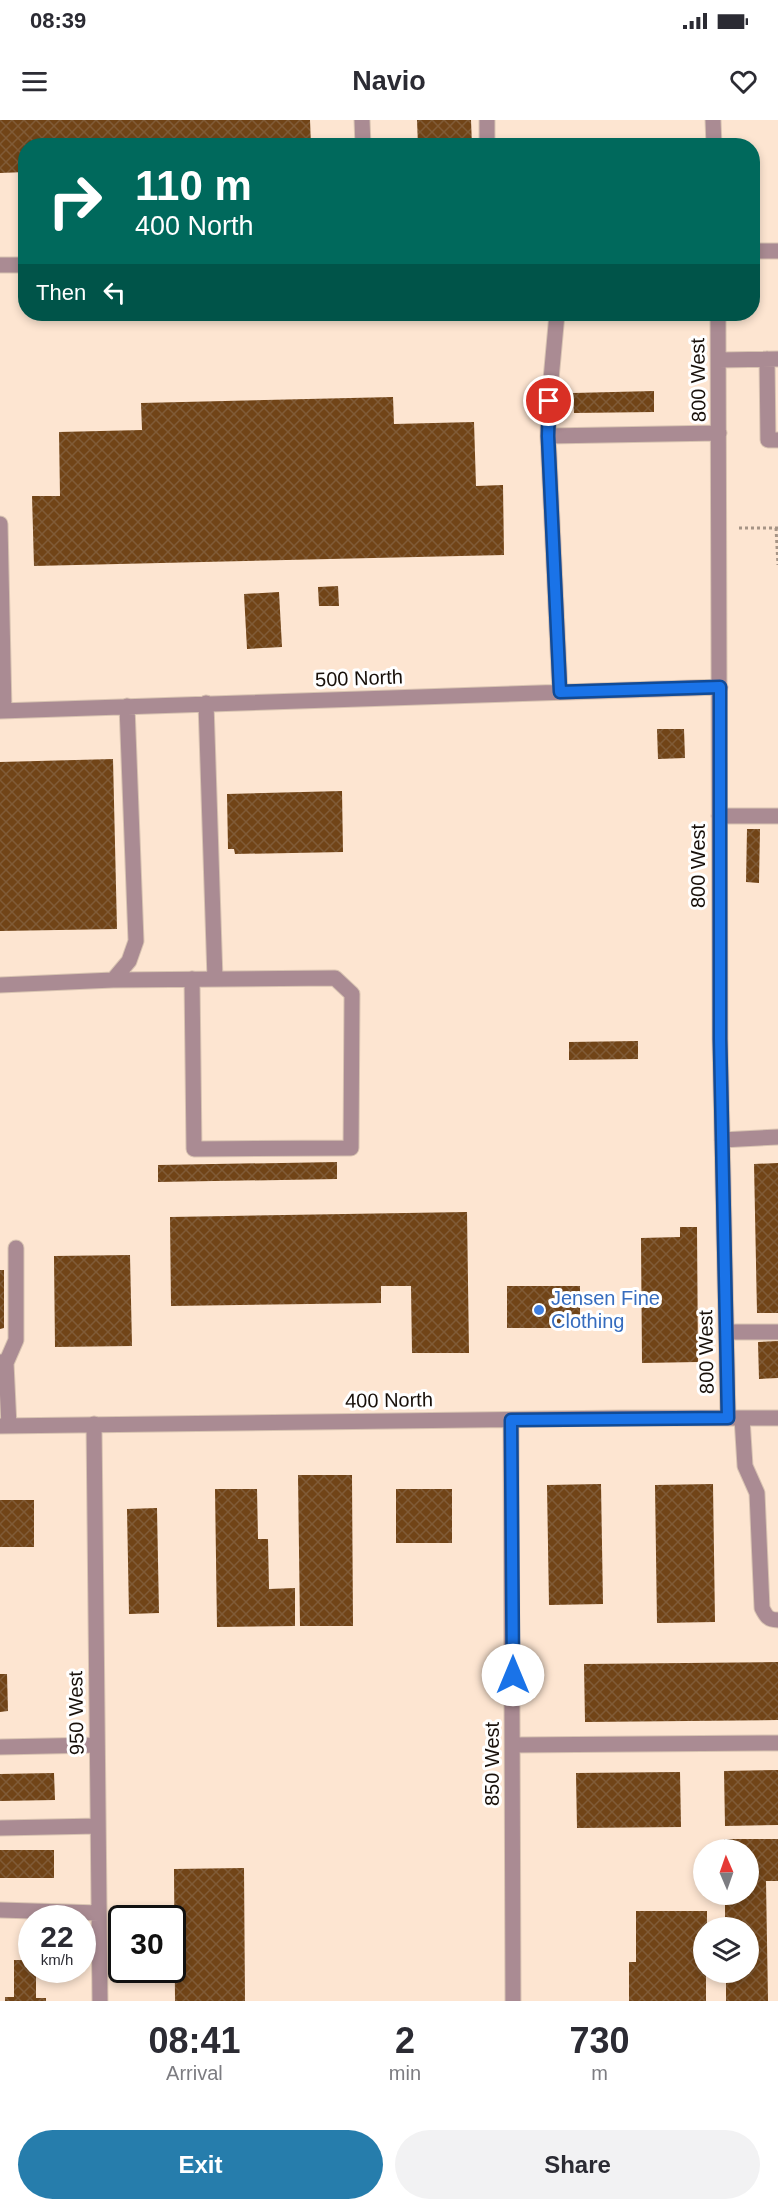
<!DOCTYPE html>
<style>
body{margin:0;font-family:Helvetica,sans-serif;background:#f2f2f3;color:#2b2b33;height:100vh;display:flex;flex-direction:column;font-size:22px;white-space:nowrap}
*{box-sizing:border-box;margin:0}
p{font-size:20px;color:#7c7c81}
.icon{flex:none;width:33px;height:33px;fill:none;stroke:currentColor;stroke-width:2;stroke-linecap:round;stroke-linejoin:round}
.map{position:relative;height:1881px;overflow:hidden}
.details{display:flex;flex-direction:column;background:#fff;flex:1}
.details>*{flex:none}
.top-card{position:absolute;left:18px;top:18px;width:742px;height:183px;border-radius:24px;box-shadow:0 3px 9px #0003;background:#00695c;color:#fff;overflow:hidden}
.needle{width:39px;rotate:358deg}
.tools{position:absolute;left:693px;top:1719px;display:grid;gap:12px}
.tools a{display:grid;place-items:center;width:66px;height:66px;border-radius:50%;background:#fff;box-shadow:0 3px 9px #0003;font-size:30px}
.speed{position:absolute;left:18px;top:1785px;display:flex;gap:12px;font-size:30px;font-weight:700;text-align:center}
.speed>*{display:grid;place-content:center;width:78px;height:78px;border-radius:50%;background:#fff;box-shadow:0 3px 9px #0003;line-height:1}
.speed small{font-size:15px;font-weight:400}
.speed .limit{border:3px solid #111;border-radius:9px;background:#fff;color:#111}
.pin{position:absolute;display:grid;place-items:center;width:51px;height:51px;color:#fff;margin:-26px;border:3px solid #fff;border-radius:50%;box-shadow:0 2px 6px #0007}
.me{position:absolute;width:66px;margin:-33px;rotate:0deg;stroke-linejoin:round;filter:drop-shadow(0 0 4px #0008)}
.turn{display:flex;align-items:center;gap:21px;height:126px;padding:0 18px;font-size:27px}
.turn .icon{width:78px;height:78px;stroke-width:2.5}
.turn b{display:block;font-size:42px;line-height:51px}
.then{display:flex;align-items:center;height:57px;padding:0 18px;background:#0003;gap:12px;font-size:22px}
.eta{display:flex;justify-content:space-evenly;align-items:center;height:102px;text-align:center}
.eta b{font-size:36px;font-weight:600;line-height:42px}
.button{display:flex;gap:12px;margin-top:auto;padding:12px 18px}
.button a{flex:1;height:69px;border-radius:36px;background:#267dac;color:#fff;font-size:24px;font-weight:600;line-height:69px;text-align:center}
.button a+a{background:#f2f2f3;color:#2b2b33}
.status{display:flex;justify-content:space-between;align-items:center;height:42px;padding:0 30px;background:#fff;direction:ltr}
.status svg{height:16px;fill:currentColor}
header{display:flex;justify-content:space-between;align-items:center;height:78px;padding:0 18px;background:#fff;font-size:27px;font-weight:600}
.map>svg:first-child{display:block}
.building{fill:url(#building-cross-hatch)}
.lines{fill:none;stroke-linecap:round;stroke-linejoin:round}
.minor-casing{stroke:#d8c3b1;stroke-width:17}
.path{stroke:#a69485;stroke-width:3;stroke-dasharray:3 3;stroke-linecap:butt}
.minor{stroke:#aa8b93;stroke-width:15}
.route-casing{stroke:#114b97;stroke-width:15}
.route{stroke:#1a73e8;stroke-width:10}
.shop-dot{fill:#3f7fe0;stroke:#fff;stroke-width:2}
.labels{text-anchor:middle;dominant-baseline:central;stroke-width:6;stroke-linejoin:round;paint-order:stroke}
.street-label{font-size:20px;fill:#18100a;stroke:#fff}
.shop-label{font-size:20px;fill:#366cbe;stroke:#fff;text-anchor:start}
</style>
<div class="status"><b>08:39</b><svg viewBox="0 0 49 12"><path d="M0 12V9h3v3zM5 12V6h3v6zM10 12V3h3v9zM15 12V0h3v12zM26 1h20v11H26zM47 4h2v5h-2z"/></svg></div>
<header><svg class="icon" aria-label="menu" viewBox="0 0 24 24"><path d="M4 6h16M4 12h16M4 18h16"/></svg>Navio<svg class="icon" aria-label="heart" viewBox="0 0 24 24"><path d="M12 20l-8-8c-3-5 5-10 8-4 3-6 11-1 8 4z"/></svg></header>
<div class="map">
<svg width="778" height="1881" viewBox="0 0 778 1881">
<defs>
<pattern id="building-cross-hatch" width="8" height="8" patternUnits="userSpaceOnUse" patternTransform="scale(1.5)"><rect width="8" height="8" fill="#714417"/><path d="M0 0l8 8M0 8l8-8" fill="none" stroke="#805b37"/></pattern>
</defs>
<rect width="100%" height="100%" fill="#fde5d1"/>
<path class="building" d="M0 0H310L311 26H26V52L0 53Z
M417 0H471L472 26H418Z
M654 271V292L574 293 573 273Z
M393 277 394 304 474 302 476 366 503 365 504 435 34 446 32 376H60L59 312 142 310 141 283Z
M338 466 339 486H319L318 467Z
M279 472 282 527 247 529 244 474Z
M657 609H684L685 638 658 639Z
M113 639 117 809 0 811V642Z
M342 671 343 732 235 734 234 729H228L227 674Z
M747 709H760L759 763 746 762Z
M638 921V939L569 940V922Z
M337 1042V1059L158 1062V1045Z
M778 1043V1193H757L754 1044Z
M467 1092 469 1233H412L411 1166H381V1183L171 1186 170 1097Z
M680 1107H697L698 1242 642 1243 641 1118 680 1117Z
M130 1135 132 1226 55 1227 54 1136Z
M0 1150H4V1208L0 1209Z
M507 1166H580V1208H507Z
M778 1221V1258L759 1259 758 1222Z
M298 1355H352L353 1506H300Z
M601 1364 603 1484 549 1485 547 1365Z
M713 1364 715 1502 657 1503 655 1365Z
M215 1369H257L258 1419H268L269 1469 295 1468V1506L217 1507Z
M396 1369H452V1423H396Z
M0 1380H34V1427H0Z
M157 1388 159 1493 129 1494 127 1389Z
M778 1542V1600L585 1602 584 1544Z
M0 1554H7L8 1591 0 1592Z
M778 1650V1705L725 1706 724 1651Z
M680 1652 681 1707 577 1708 576 1653Z
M54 1653 55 1680 0 1681V1654Z
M724 1719H778V1761H766L768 1881H726V1852H748V1808H725V1774H748V1730H724Z
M0 1730H54V1758H0Z
M244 1748 245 1881H175L174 1749Z
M636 1791H707V1808H704V1852H706V1881H629V1842H636Z
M14 1840H32V1850H36V1878H46V1881H5V1877H14Z"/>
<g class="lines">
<defs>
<path id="minor" d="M362 0 363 26
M487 0V26
M713 0 714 26
M753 131H778
M0 145H26
M557 194 549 281 548 316 560 572
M718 194 720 919 728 1298
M767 239 768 320H778
M719 240 778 239
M548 316 719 313
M0 404 4 590
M206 583 215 859
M0 591 720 567
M719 696H778
M113 860 335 858 352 874 351 1028 194 1029 192 859
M0 865 113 860 129 841 136 821 127 586
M722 1020 778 1017
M726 1212H778
M0 1242 6 1243 9 1306
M6 1243 16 1220V1128
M742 1298 745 1346 757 1373 762 1488C766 1496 768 1500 778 1500
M511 1300 513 1881
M94 1304 100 1881
M0 1306 621 1298H778
M514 1625 778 1623
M0 1627 97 1625
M0 1708 98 1706
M0 1790 99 1793"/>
</defs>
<use href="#minor" class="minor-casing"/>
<path class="path" d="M739 408H778
M776 408 778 445"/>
<use href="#minor" class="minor"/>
</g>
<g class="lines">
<defs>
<path id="route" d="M513 1555 511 1300 728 1298 720 919V567L560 572 548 316 549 281"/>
</defs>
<use href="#route" class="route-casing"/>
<use href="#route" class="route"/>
</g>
<circle class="shop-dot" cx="539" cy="1190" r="6"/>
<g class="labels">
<g class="street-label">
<text transform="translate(698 260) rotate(-91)">800 West</text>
<text transform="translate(359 558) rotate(-2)">500 North</text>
<text transform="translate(698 746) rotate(-90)">800 West</text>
<text transform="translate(706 1232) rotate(-91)">800 West</text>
<text transform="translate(389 1280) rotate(-1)">400 North</text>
<text transform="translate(76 1593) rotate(-91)">950 West</text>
<text transform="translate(492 1644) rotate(-90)">850 West</text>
</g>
<g class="shop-label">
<text x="551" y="1178">Jensen Fine<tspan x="551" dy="23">Clothing</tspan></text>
</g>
</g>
</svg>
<div class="tools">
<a><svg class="needle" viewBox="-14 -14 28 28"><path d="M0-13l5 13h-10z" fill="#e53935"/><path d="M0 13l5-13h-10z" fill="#7c7c81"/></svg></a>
<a><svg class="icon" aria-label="layers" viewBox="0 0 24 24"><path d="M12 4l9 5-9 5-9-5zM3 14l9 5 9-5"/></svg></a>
</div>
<div class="speed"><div>22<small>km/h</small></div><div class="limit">30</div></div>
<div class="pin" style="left:549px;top:281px;background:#d93025"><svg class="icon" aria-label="arrive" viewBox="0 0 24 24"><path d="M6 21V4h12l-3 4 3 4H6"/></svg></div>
<svg class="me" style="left:513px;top:1555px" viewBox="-20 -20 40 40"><circle r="19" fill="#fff"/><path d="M0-13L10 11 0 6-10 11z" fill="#1a73e8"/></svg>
<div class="top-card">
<div class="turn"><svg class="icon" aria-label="right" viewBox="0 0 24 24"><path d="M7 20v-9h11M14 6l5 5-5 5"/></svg><div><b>110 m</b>400 North</div></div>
<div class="then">Then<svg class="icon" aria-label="left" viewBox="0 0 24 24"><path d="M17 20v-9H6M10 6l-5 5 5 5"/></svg></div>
</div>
</div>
<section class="details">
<div class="eta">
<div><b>08:41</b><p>Arrival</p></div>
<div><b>2</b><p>min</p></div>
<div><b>730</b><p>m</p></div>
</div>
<div class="button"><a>Exit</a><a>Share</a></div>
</section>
